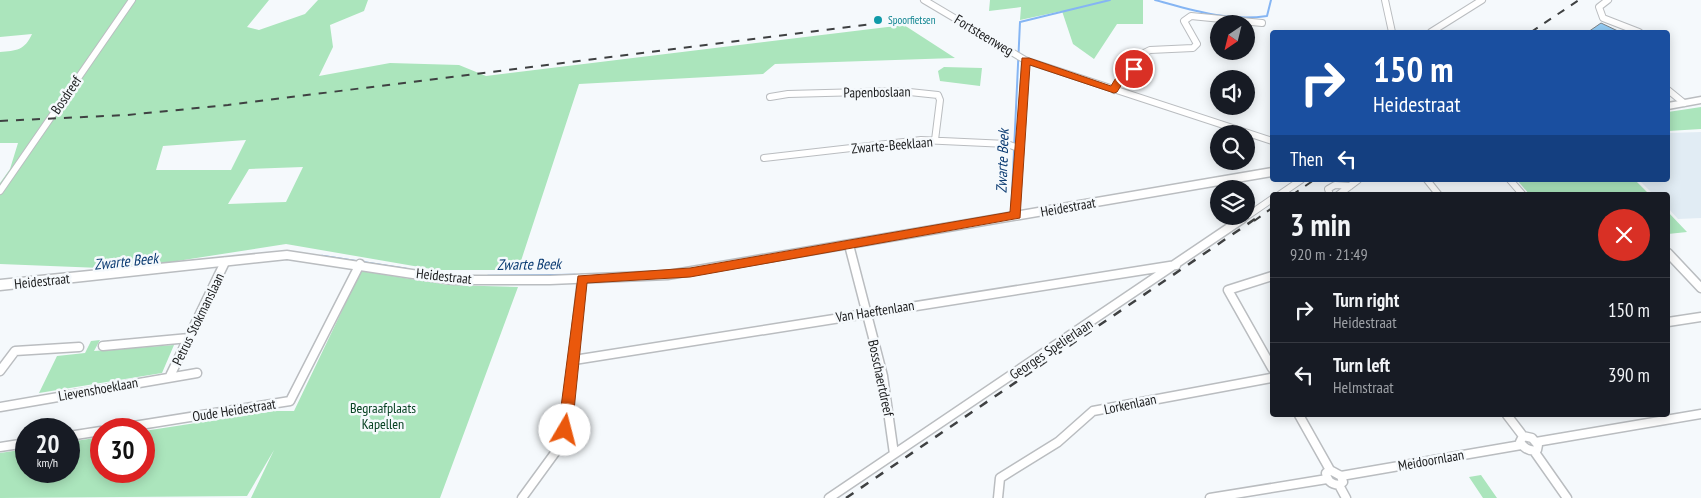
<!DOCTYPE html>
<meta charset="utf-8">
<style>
body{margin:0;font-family:"PT Sans Narrow",sans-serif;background:#242831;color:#f1f3f6;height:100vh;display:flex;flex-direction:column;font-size:19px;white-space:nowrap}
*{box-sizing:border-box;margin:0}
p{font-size:16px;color:#9ea1a6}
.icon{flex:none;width:28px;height:28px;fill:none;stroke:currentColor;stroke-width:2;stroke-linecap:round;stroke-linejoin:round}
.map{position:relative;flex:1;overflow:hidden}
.sheet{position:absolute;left:1270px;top:192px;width:400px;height:225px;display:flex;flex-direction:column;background:#171b24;border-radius:5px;box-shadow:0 2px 12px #0003}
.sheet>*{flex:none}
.hud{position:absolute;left:1270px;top:30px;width:400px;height:152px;border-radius:5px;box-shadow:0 2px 12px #0003;background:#1a4fa0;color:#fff;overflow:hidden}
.needle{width:32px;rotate:215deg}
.controls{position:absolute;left:1210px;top:15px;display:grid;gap:10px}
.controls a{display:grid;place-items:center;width:45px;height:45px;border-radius:50%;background:#171b24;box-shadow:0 2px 12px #0003;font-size:25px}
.speed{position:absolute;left:15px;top:418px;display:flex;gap:10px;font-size:25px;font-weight:700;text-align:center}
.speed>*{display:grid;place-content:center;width:65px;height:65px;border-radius:50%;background:#171b24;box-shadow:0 2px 12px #0003;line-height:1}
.speed small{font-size:12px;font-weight:400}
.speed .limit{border:8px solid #d22;background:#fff;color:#111}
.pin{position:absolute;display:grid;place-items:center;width:42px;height:42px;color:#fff;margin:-21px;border:2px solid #fff;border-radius:50%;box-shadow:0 1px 5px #0007}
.me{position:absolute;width:55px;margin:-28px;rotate:8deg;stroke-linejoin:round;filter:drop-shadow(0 0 4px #0008)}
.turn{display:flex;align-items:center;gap:18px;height:105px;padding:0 20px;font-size:22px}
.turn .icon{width:65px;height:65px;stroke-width:2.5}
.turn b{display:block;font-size:35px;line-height:42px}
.then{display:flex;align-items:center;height:48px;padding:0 20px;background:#0003;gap:10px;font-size:19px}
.round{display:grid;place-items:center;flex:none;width:52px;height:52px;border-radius:26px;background:#242831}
.summary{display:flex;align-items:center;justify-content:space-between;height:85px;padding:0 20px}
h1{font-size:30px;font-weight:700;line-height:38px}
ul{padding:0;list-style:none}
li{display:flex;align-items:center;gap:15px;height:65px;padding:0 20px;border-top:1px solid #363941}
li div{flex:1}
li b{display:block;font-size:19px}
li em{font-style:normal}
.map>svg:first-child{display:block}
.built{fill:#e1ecf4}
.green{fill:#abe5bc;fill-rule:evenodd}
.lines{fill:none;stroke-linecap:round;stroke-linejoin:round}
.stream-far1{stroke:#85b5f3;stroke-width:2}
.stream{stroke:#85b5f3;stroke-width:2.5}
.building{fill:#94cdf6;stroke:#7f8386}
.street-far1-casing{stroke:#babdc0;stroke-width:8}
.street-casing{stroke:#babdc0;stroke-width:11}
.secondary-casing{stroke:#babdc0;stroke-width:3}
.street-far1{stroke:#fff;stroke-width:6}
.street{stroke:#fff;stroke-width:8}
.secondary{fill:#fff;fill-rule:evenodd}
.rail-far1{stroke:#3f4142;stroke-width:2;stroke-dasharray:8 8;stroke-linecap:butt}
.rail{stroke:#3f4142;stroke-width:2.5;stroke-dasharray:9 9;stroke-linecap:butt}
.route{fill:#ea580c;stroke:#983908}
.culture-dot{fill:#0f9aa8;stroke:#f5f9fc;stroke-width:2}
.labels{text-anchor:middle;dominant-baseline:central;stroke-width:5;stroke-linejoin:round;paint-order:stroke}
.far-culture-label{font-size:11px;fill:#0d838f;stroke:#f5f9fc;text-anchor:start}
.street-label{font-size:14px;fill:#1b1c1d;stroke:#f5f9fc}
.park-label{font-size:14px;fill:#064121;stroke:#f5f9fc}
.water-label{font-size:15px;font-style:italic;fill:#0b3b72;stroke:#f5f9fc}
</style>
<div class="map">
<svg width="1701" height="498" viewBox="0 0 1701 498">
<rect width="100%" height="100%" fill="#f5f9fc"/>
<path class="built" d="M1701 132V218L1678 219 1668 208V195H1654L1639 180H1668V133Z"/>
<path class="green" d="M0 0H269L247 27 259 30 305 14 318 0H368L364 11 330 25 333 47 319 76 390 63 459 65 486 76 904 25 955 58 775 64 763 74 579 84 518 270H437L286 244 126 269 0 264V183L10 169 18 143H0V52C16 51 25 50 32 34L0 37ZM246 140 231 170H156L163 146ZM303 167 286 202 228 204 249 169Z
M990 0H1143V24H1117L1094 59 1073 44 1062 11 1020 20 1021 7 989 11Z
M944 67 982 68 980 86 940 81 938 71Z
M1701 107V129L1668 131V112Z
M1517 180H1635L1650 195H1530Z
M1668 212 1687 232 1668 234Z
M361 271 448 285 518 287 440 498H251L274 450 247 496 0 498V453L26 449V471H69V442L101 437V471H144V431L274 411H294Z
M100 340 94 351 174 345 162 373 39 393 57 356 85 353 91 341Z
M1481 475 1497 498H1483L1469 477Z"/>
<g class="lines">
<path class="stream-far1" d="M1155 0C1192 10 1228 22 1267 16L1271 0
M1011 215 1020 22 1110 0"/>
<path class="stream" d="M322 256 406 269
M488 276 575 275"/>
</g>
<path class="building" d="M1601 23 1620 32H1588Z"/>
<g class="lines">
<defs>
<path id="street-far1" d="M924 0 1025 60 1272 141
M1385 0 1392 32
M1608 0 1599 7 1603 18 1639 32
M1431 32 1482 0
M1114 90 1124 73 1134 69 1144 53 1150 50 1193 48 1197 44 1184 21 1191 16 1262 23
M1668 90 1684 103
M770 97 788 94 900 91 938 95 940 100 935 140
M764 158 921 140 1007 144 1021 149
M1427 180 1439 195
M1510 180 1523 195
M0 191 132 0
M1279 195 1301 180
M1330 195 1328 189 1335 185 1350 186
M1338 195 1358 180
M1016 215 1025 60
M1240 221 1272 199"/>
<path id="street" d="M849 245 883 376 894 454
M1668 253 1701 288
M1272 276 1228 290 1272 368
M1668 322 1701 317
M103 346 189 338
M574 360 1176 265
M0 371 15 351 79 347
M170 376 225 262
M0 407 197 373
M1299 415 1330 470
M1507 415 1523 436
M115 429 290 401 360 264
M69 436 101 431
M1523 436 1532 438 1538 445 1537 450C1529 452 1524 448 1520 442Z
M1536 442 1701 414
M0 447 26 443
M1534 451 1567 498
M1330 470 1341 476 1343 482 1339 485C1331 484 1327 481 1326 473Z
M1341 476 1521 445
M1339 485 1346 498
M522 498 557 450 565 430 582 279
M829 498 1242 219
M998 498 1000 478 1058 442 1093 411 1271 378
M1210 498 1327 479"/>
<path id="secondary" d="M1701 97V103L1668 109V103Z
M1272 168V176L668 279 550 284H452L287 259 0 290V280L287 251 452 276H550L668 271Z"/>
</defs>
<use href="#street-far1" class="street-far1-casing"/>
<use href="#street" class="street-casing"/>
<use href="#secondary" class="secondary-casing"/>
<use href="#street-far1" class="street-far1"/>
<use href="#street" class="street"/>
<use href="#secondary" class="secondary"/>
<path class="rail-far1" d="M1531 32 1579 0
M0 121 127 115 228 105 873 24
M1292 195 1314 180
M1254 221 1272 208"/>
<path class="rail" d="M846 498 1255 219"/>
</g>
<path class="route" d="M1022 58H1029L1111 86 1120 71 1134 66 1139 69 1127 76 1117 92 1114 93 1030 65 1020 218 690 277 587 283 572 430 570 434H560L558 430 578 276 690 268 1010 212Z"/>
<circle class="culture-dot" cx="878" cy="20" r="5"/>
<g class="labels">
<g class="far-culture-label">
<text x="888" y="20">Spoorfietsen</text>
</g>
<g class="street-label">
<text transform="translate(984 35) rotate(31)">Fortsteenweg</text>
<text transform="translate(877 92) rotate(-1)">Papenboslaan</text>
<text transform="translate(66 95) rotate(-56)">Bosdreef</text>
<text transform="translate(892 145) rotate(-5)">Zwarte-Beeklaan</text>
<text transform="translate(1068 207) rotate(-10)">Heidestraat</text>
<text transform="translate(444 276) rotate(6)">Heidestraat</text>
<text transform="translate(42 281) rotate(-6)">Heidestraat</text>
<text transform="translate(875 311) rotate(-9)">Van Haeftenlaan</text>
<text transform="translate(198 319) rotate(-64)">Petrus Stokmanslaan</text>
<text transform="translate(1051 349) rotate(-34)">Georges Spelierlaan</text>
<text transform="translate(881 378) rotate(78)">Bosschaertdreef</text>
<text transform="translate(98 389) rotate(-10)">Lievenshoeklaan</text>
<text transform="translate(1130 404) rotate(-12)">Lorkenlaan</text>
<text transform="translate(234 410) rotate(-9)">Oude Heidestraat</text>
<text transform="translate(1431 460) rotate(-10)">Meidoornlaan</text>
</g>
<g class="park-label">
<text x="383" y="408">Begraafplaats<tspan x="383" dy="16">Kapellen</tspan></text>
</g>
<g class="water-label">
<text transform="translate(1002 161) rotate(-88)">Zwarte Beek</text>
<text transform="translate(126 261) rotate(-6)">Zwarte Beek</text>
<text transform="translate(529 264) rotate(-1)">Zwarte Beek</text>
</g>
</g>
</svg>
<div class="controls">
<a><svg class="needle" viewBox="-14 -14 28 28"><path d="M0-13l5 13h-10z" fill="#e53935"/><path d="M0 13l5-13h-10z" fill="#9ea1a6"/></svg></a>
<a><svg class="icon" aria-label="sound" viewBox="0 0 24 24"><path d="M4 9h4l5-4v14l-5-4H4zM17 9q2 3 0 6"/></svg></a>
<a><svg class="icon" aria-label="search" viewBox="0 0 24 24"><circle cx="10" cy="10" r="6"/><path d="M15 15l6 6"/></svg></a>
<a><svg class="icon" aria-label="layers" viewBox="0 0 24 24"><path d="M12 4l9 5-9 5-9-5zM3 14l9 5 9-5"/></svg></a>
</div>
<div class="speed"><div>20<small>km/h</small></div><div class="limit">30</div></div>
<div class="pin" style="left:1134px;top:69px;background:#d93025"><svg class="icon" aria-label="arrive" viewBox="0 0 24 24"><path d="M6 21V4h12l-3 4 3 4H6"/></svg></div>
<svg class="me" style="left:565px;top:430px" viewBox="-20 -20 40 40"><circle r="19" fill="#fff"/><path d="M0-13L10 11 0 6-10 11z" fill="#ea580c"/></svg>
<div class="hud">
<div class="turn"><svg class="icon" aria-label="right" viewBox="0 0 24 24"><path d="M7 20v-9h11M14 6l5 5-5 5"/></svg><div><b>150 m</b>Heidestraat</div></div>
<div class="then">Then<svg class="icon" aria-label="left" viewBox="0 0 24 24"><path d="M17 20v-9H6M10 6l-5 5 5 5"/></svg></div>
</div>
<section class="sheet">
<div class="summary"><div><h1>3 min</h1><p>920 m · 21:49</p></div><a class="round" style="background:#d93025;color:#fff"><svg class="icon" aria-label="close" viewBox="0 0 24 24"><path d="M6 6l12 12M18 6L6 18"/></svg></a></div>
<ul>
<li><svg class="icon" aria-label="right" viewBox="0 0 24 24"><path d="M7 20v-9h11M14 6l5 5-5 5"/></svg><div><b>Turn right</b><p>Heidestraat</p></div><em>150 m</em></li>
<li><svg class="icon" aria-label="left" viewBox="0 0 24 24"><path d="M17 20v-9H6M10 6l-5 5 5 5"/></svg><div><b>Turn left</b><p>Helmstraat</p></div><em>390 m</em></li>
</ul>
</section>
</div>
